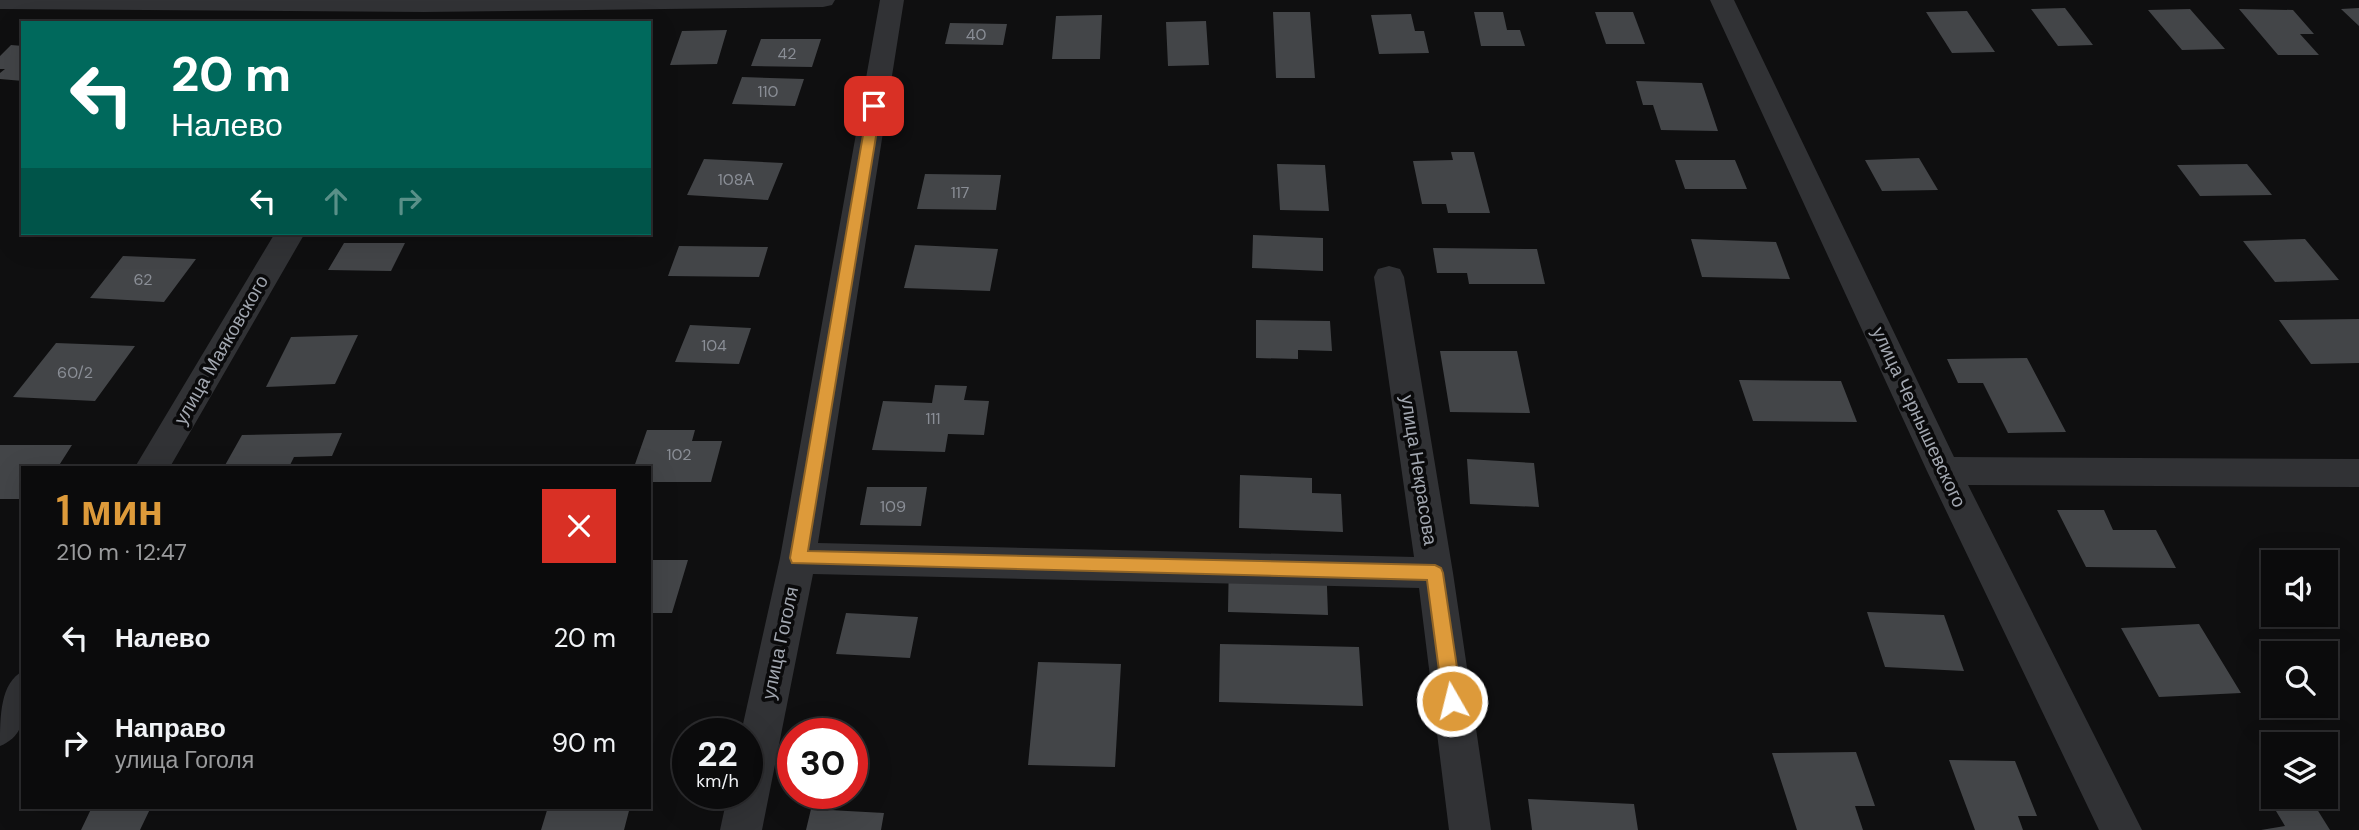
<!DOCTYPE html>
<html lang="ru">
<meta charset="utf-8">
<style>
body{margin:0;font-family:"DM Sans",sans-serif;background:#141415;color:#f1f3f6;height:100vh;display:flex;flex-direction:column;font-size:26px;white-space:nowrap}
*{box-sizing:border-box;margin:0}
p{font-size:23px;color:#9a9b9d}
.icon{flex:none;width:38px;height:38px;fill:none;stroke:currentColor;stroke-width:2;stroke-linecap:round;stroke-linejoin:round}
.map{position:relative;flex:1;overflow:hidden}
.panel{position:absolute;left:21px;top:466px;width:630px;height:343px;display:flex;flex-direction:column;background:#0b0b0c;border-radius:0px;box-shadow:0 7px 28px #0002,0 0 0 2px #2b2b2d}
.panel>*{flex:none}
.hud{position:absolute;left:21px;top:21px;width:630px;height:214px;border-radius:0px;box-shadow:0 7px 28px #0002,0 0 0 2px #2b2b2d;background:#00695c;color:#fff;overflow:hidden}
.fabs{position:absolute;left:2261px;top:550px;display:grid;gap:14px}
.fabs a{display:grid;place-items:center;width:77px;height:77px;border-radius:0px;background:#0b0b0c;box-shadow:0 7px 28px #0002,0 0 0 2px #2b2b2d;font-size:35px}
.speed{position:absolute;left:672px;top:718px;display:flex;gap:14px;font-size:35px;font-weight:700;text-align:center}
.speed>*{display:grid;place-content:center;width:91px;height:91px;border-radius:50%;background:#0b0b0c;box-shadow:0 7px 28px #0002,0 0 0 2px #2b2b2d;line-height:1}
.speed small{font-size:18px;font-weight:400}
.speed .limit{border:10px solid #d22;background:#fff;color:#111}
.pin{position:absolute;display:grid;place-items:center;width:60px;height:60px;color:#fff;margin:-30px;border-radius:14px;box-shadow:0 4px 10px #0006}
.me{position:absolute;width:77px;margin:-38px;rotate:352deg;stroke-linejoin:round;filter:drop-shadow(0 0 5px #0008)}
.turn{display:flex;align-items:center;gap:24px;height:147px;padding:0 35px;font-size:32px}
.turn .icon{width:91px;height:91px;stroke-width:2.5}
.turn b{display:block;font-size:49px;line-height:60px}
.lanes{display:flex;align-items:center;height:66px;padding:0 35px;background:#0003;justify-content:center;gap:35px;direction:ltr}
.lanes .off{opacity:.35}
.round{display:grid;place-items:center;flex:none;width:74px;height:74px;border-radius:0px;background:#141415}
.headline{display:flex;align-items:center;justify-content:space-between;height:119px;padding:0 35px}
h1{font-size:42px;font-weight:600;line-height:52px;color:#dd9a3a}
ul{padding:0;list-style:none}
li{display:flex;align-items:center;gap:21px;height:105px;padding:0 35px}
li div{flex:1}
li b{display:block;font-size:26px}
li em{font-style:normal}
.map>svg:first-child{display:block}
.building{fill:#434548}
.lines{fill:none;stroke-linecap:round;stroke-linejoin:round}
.street{fill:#313235;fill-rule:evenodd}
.route{fill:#dd9a3a;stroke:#906426;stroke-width:2}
.labels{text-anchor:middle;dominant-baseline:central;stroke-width:7;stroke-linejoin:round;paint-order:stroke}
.number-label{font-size:16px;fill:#8a8e96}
.street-label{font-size:19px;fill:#a2a7b0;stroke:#0a0a0b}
</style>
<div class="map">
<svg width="2359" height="830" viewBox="0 0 2359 830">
<rect width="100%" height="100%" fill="#0f0f10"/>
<path class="building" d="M2065 8 2093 45 2058 46 2031 9Z
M2359 8V26L2341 9Z
M2190 9 2225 49 2182 50 2148 10Z
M2239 9 2293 10 2314 34H2300L2319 55H2278Z
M1967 11 1995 52 1952 53 1926 12Z
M1273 12H1310L1315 78H1276Z
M1474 12H1503L1507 30H1520L1525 46H1481Z
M1595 12H1633L1645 44H1606Z
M1411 14 1415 31H1424L1429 53 1379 54 1371 15Z
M1102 15 1100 59H1052L1056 16Z
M1206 21 1209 65 1168 66 1166 22Z
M950 23 1007 24 1003 45 945 44Z
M727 30 717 64 670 65 682 31Z
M761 39H821L812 67 751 66Z
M11 45 23 46V81L0 79V73L5 69H0V56Z
M742 77 804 79 795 106 732 104Z
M1636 81 1702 83 1718 131 1661 130 1653 105H1643Z
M1451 152H1474L1490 213H1448L1446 204H1422L1413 161 1453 160Z
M1919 158 1938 190 1882 191 1865 160Z
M704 159 783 163 768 200 687 195Z
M1675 160H1735L1747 189H1685Z
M1277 164 1325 165 1329 211 1280 210Z
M2247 164 2272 195 2200 196 2177 165Z
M925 174 1001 175 996 210 917 209Z
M1253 235 1323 238V271L1252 268Z
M1691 239 1776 242 1790 279 1702 277Z
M2305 239 2339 280 2275 282 2243 241Z
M344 243H405L391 271 328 270Z
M915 245 998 249 990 291 904 288Z
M679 246 768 247 759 277 668 276Z
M1433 248 1537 249 1545 284H1469L1467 273H1437Z
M123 256 196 259 164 302 90 298Z
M2359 319V363L2311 364 2279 320Z
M1256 320 1330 321 1332 351 1298 350V359L1256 358Z
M690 325 751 328 739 364 675 362Z
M358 335 335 384 266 387 291 337Z
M56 343 135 346 95 401 13 397Z
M1440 351H1517L1530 413 1450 412Z
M2027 358 2066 432 2008 433 1983 383H1958L1947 359Z
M1739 380 1841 381 1857 422 1753 421Z
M935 385 967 386 964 400 989 401 984 435 948 434 945 452 872 450 883 401 932 403Z
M647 430H695L692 441H722L711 482H649V467H634Z
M342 433 332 456 294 457 289 467H224L242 435Z
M0 445H72L58 467H23V495L20 499H0Z
M1467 459 1534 463 1539 507 1470 504Z
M1240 475 1312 478V493L1341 494 1343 532 1239 528Z
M867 487H927L921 526 860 525Z
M2057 510H2104L2113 530H2156L2176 568 2086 567Z
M1229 556 1326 559 1328 615 1228 612Z
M649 560H688L672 613H649Z
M1867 612 1944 615 1964 671 1885 667Z
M846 613 918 617 910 658 836 654Z
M2199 624 2241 693 2159 697 2121 628Z
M1220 644 1359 647 1363 706 1219 702Z
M1038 662 1121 664 1115 767 1028 765Z
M1856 752 1875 806H1855L1863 830H1797L1772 753Z
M1949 760 2015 761 2037 816H2018L2023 830H1975Z
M2310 798 2330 830H2261L2285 826 2270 801Z
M1528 799 1634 804 1638 830H1532Z
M92 807H151L140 830H81Z
M548 807H630L624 830H541Z
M811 809 884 813 881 830H806Z"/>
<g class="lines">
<path class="street" d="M0 0H835L832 5 823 7 424 12 0 9Z
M880 0H904L818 543 1414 557 1374 277 1378 269 1389 266 1400 269 1404 277 1453 573 1491 830H1449L1419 588 813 574 762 830H720L728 793H747V733H741L780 558Z
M1710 0H1734L1954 457 2359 459V487L1968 485 2142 830H2099L1927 471Z
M275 233H305L170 467H135Z
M23 671C23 701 32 733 0 746 0 717 0 683 23 671Z"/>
</g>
<path class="route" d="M874 102 881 106 808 551 1435 565 1441 568 1443 573 1462 701 1459 708 1452 710 1446 708 1443 701 1427 580 792 563 790 558 868 106Z"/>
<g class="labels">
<g class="number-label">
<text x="976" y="34">40</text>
<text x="787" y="53">42</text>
<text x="768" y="91">110</text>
<text x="736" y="179">108А</text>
<text x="960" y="192">117</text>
<text x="143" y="279">62</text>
<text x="714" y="345">104</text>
<text x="75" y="372">60/2</text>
<text x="933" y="418">111</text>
<text x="679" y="454">102</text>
<text x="893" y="506">109</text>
</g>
<g class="street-label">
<text transform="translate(221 350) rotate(-60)">улица Маяковского</text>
<text transform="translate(1919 417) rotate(65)">улица Чернышевского</text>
<text transform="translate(1419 470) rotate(81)">улица Некрасова</text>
<text transform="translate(780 643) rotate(-78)">улица Гоголя</text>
</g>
</g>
</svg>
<div class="fabs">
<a><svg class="icon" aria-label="sound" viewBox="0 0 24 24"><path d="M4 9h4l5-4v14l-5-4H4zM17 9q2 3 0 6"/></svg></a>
<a><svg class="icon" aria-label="search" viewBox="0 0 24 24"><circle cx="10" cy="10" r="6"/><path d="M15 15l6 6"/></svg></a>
<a><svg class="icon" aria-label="layers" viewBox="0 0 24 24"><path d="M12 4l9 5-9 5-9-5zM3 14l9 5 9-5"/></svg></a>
</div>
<div class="speed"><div>22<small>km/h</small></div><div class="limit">30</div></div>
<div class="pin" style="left:874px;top:106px;background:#d93025"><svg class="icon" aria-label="arrive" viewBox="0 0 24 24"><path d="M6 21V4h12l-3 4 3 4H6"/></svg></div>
<svg class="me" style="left:1452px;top:701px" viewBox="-20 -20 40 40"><circle r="17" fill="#dd9a3a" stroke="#fff" stroke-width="3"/><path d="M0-11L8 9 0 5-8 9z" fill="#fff"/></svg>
<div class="hud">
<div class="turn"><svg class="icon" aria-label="left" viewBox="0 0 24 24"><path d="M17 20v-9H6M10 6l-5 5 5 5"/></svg><div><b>20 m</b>Налево</div></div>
<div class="lanes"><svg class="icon" aria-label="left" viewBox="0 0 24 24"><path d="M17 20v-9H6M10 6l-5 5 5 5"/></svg><svg class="icon off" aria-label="ahead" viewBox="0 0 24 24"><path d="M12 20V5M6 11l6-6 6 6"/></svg><svg class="icon off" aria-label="right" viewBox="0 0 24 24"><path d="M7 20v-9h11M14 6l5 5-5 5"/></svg></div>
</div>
<section class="panel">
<div class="headline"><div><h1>1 мин</h1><p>210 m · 12:47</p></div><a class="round" style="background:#d93025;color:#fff"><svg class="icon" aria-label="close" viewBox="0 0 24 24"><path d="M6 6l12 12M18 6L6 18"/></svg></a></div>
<ul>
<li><svg class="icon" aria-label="left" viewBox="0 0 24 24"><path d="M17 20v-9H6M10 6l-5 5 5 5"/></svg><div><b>Налево</b></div><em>20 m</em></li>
<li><svg class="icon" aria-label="right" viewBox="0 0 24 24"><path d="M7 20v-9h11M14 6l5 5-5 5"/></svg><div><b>Направо</b><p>улица Гоголя</p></div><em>90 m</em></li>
</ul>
</section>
</div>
